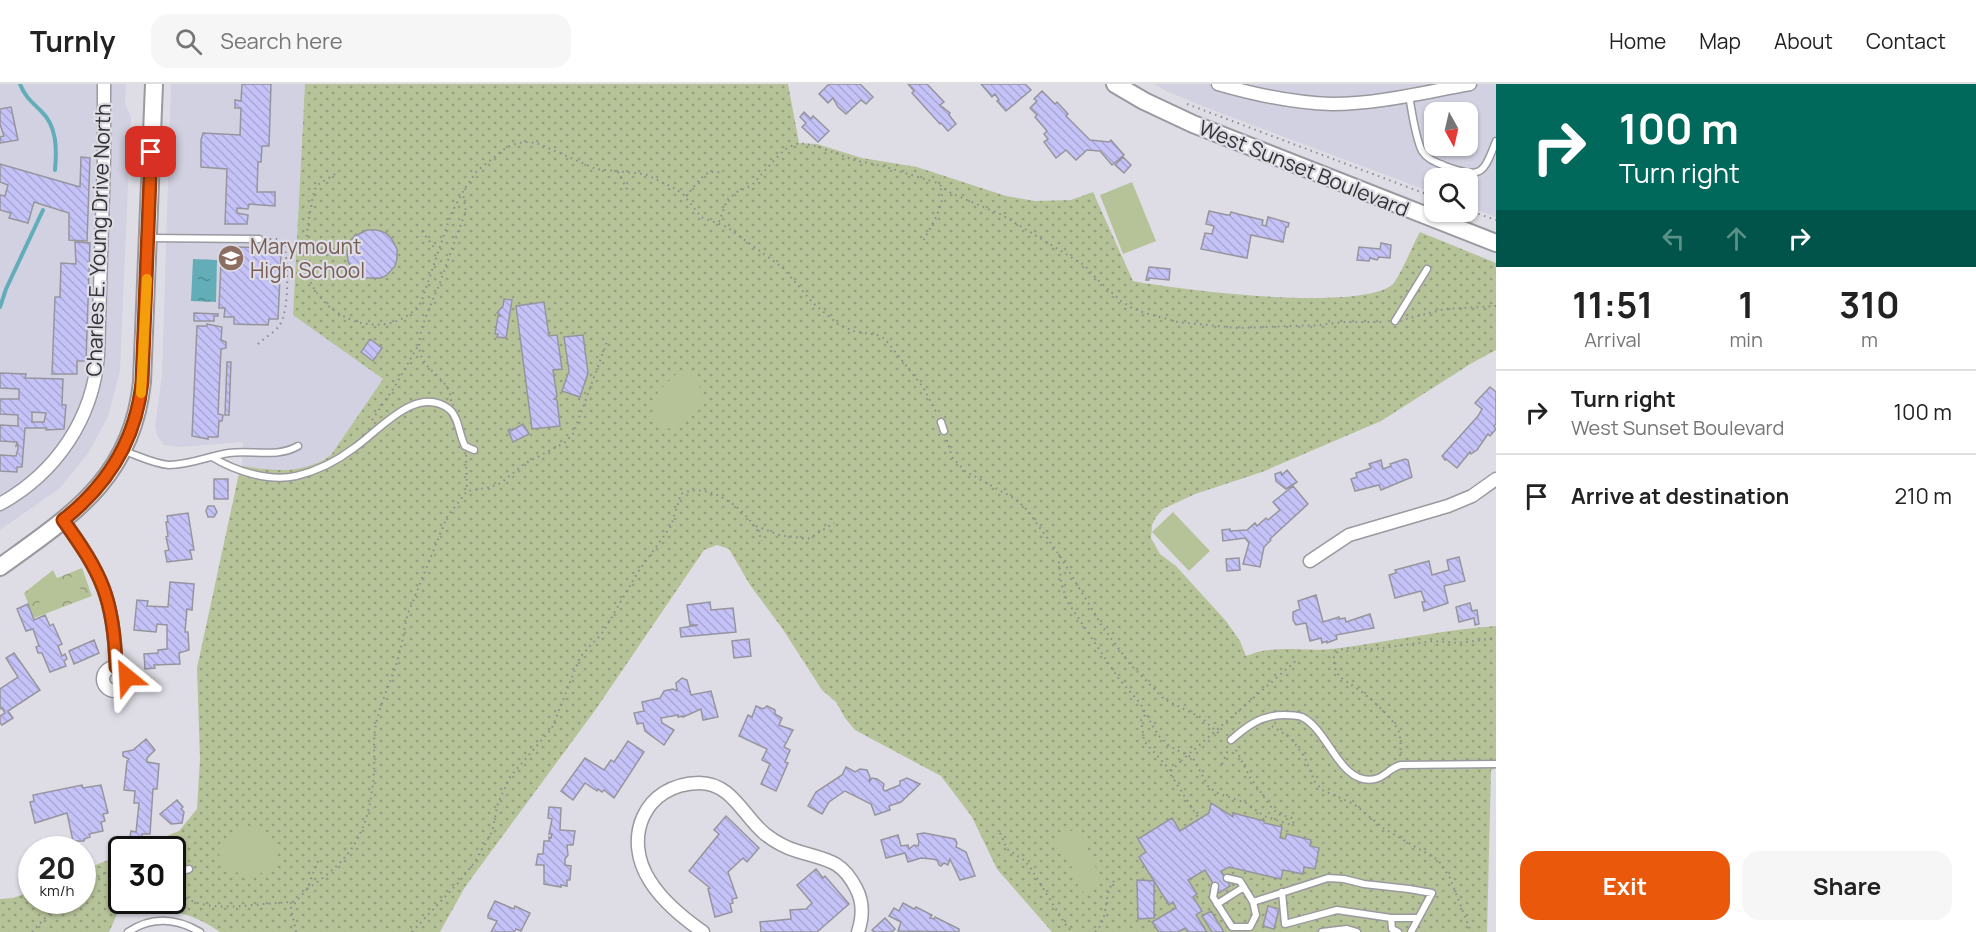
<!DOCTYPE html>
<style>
body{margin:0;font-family:Manrope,sans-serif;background:#f6f6f6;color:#222;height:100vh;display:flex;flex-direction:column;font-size:22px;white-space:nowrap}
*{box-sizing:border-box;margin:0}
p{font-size:20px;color:#767676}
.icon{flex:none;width:33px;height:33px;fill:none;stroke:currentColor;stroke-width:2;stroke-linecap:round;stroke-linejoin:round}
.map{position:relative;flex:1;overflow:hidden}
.drawer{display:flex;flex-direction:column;background:#fff;width:480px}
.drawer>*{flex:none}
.top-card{background:#00695c;color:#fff;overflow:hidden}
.needle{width:39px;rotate:172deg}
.fabs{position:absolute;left:1424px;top:18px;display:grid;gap:12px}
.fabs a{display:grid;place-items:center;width:54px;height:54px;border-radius:12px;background:#fff;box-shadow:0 2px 4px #0004;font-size:30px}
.speed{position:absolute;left:18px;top:752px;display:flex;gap:12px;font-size:30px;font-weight:700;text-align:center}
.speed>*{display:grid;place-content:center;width:78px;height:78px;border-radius:50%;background:#fff;box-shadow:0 2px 4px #0004;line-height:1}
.speed small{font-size:15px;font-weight:400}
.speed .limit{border:3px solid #111;border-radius:9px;background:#fff;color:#111}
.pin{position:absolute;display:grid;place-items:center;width:51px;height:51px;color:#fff;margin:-26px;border-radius:12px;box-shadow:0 3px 9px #0006}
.me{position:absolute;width:66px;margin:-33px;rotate:333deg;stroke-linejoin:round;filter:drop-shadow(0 0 4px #0008)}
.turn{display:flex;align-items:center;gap:21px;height:126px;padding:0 24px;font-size:27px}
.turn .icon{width:78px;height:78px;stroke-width:2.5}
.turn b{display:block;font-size:42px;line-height:51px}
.lanes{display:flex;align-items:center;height:57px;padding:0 24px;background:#0003;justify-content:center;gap:30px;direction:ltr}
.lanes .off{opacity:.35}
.eta{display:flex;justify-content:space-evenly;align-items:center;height:102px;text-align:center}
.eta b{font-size:36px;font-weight:700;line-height:42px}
.primary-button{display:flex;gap:12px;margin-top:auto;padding:12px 24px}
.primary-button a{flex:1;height:69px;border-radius:18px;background:#ea580c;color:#fff;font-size:24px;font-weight:700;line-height:69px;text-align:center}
.primary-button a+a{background:#f6f6f6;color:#222}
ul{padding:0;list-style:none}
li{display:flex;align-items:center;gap:18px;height:84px;padding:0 24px;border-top:2px solid #e0e0e0}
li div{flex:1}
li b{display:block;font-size:22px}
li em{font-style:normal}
header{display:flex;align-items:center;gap:36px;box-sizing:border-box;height:84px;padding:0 30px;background:#fff;border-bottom:2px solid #e0e0e0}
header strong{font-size:28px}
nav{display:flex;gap:33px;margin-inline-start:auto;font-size:21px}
.search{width:420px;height:54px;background:#f6f6f6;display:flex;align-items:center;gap:15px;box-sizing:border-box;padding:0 21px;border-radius:18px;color:#767676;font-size:22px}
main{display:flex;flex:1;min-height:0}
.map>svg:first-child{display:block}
.built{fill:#d2d1e1;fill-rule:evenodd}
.grass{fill:url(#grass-dots)}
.park{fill:url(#park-crowns)}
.pitch{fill:#b6c298}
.water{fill:url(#water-ripples)}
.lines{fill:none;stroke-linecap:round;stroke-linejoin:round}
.stream{stroke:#62adb7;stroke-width:4}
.building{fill:url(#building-back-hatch);stroke:#96959d;stroke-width:1.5;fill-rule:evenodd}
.lane-casing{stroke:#9999a0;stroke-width:9}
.street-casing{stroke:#9999a0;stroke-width:15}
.secondary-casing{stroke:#9999a0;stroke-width:20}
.path{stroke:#8b8a90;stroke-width:2;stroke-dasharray:1.5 4.5;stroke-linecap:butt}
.lane{stroke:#fff;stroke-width:6}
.street{stroke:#fff;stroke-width:12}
.secondary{stroke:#fff;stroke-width:16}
.path-bridge{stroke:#8b8a90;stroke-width:2;stroke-dasharray:1.5 4.5;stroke-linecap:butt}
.route-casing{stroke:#983908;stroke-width:15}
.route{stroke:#ea580c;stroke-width:10}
.slow{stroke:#f59e0b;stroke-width:10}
.labels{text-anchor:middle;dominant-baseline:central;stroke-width:4.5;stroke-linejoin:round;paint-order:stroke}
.street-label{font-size:21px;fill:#333336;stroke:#dedde6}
.education-label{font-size:21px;fill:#785e54;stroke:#dedde6;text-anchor:start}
</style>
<header>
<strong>Turnly</strong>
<div class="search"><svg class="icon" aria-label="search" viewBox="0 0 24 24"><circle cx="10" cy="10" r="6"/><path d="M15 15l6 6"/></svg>Search here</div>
<nav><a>Home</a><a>Map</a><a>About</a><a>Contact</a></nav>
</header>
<main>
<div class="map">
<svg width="1496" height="848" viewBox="0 0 1496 848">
<defs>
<pattern id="grass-dots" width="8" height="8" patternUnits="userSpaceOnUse" patternTransform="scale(1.5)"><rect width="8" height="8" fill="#b6c298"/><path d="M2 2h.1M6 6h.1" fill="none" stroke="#959e7d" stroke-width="1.8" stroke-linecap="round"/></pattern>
<pattern id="park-crowns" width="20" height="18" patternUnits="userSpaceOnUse" patternTransform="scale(1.5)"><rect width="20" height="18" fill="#b6c298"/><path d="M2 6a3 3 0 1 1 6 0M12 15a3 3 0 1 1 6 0" fill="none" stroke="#959e7d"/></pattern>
<pattern id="water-ripples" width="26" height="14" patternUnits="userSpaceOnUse" patternTransform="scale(1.5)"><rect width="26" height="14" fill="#62adb7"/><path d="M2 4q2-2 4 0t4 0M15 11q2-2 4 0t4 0" fill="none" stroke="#518d96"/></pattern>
<pattern id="building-back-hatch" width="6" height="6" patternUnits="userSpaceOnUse" patternTransform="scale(1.5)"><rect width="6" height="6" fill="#c5c2f8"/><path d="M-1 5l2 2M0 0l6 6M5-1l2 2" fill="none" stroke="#aaa7d5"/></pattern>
</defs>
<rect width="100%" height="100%" fill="#dedde6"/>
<path class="built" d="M0 0H126L125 20 131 33 120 287 108 333 87 371 60 404 0 446Z
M171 0H305L293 230 383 295 331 371 311 382 293 387 277 388 242 382 243 358 179 363 164 361 158 353 155 343 162 290Z
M1154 0H1496V133L1467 122V94H1434V109L1215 27 1166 7ZM1434 28H1467V62H1434Z"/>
<path class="grass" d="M305 0H788L799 59 817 60 862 74 917 83 1006 112 1035 117 1071 116 1093 108 1133 197C1180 206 1357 228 1392 201 1399 195 1414 158 1420 148L1496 179V266L1472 279 1381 337 1262 388 1195 410 1163 425 1156 433 1152 441 1151 454 1160 470 1176 482 1226 537 1240 557 1246 572C1272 560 1304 568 1332 565 1387 558 1441 546 1496 542V684L1491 686 1487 848H1052L997 785 972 733 941 692 855 646 845 634 836 618 822 606 782 544 750 501 729 465 717 461 704 466 596 625 465 803 440 848H220C185 824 160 825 119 826L109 848H0V815L13 814 31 807 32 816H82L83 786 121 771 122 816H172V765H135L179 747 197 725 200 675 197 584 238 394 242 382C274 387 303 391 331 371L383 295 293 231Z"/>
<path class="park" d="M82 484 92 512 34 534 24 509 53 486 57 494Z"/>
<path class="pitch" d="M1132 98 1156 157 1123 170 1100 111Z
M680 286C693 287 703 303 702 315 693 324 686 341 672 344 651 349 649 322 657 310 663 301 673 294 680 286Z
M1173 428 1210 467 1189 487 1152 448Z
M75 492 82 509 42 525 36 508Z
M240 742C288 738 289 797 244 790 234 788 225 785 219 778 218 765 228 748 240 742Z
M1069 747H1077L1081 750 1099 791C1100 800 1096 806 1088 810L1080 806C1076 798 1076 790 1071 782 1065 770 1045 756 1069 747Z"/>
<path class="water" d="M193 175 217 176 216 218 191 217Z"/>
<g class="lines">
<path class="stream" d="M20 0C25 13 32 18 41 27 57 42 57 65 55 86
M0 223 6 205 43 126"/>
</g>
<path class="building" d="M242 0H271L269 62H262L261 78H258L257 108H275V122L249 120 248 125 237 124V129L248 131 247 140H225L227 85 201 83V56L203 49 240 51 241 24H235V16L241 17Z
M829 0H860L873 13 866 20 861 16 846 30 838 23 833 14 828 19 819 10Z
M908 0H927L944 18 940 21 950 29 949 31 956 40 948 47 941 39 940 40 912 9 914 7Z
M981 0H1025L1031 6 1006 27 997 17 999 16 995 10 992 13Z
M1042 7 1055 20 1057 18 1068 30 1066 32 1090 56 1109 58 1111 56 1124 71 1112 81 1100 67 1087 66 1076 76 1066 66 1056 74 1044 58 1048 55 1044 50 1047 47 1035 33 1037 31 1030 24 1037 17 1034 15Z
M11 23 18 56 0 59V53L4 52 0 40V25Z
M804 28 811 35 813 32 829 47 818 58 802 43 806 39 800 33Z
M81 73 90 74 87 157 69 156V129L34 118 28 139 9 134 11 129 0 126V111L5 112 8 101 0 98V80L80 103Z
M1123 73 1131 81 1124 89 1115 81Z
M1209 127 1227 131H1230L1231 128 1238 130 1263 136 1262 141 1266 142 1268 133 1289 139 1288 143H1286L1283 158 1251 151 1247 174 1201 165 1205 149 1212 150 1214 142 1206 140Z
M367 146H377L386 149 391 154 397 165V175L395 182 387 191 381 194H363L354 188 348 177 347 168 351 158 350 157 356 150 357 151Z
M75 158 90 159 86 277H77V290H52L55 213H60L61 179 76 180Z
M1381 159 1391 161 1390 174 1379 173 1377 176 1370 174 1369 177 1357 176 1359 163 1380 165Z
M236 163 271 164V171H281L278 235H269L268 241 234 240V233H224L225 224H219L221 178H227V169L236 170Z
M1149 183 1170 185 1169 196 1149 194V196H1146Z
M504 215 512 216 506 254 497 253 498 250H495L498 232H501L497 229 503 222Z
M544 218 549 252 557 251 562 285 553 286 557 313 554 315 557 316 560 342 532 345 516 222Z
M194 229 218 230V232H214V237H194Z
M207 240 222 243 221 256 226 258V264L221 265 218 330 223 331 222 337H219L218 353H208V355L192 352 197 242H207Z
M583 251 588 289 580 313 562 307 569 287 564 253Z
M370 255 382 264 373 277 361 268Z
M227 278H231L229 331H225Z
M0 289 26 290 25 294 63 295 62 321H66L64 345 46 346V344H25L22 383H17V388L0 387V371L16 372 18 365V361L16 362 17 358 0 357V341L18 342V331L0 330V315H19V305L0 304ZM32 328 46 329 44 338H32Z
M1490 303 1496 308V340L1494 342 1496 345 1490 352 1488 350 1477 366 1471 370 1470 368 1457 384 1446 375 1445 376 1442 372 1478 332 1482 325 1475 319Z
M523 340 529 350 513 358 508 346 510 345 511 347Z
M1405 375 1408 376 1412 393 1381 406 1379 401 1355 407 1351 395 1357 393 1356 389 1371 384 1369 380 1381 376 1383 385 1391 382 1390 380Z
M1287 386 1297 398 1286 405 1276 397 1275 390 1281 388 1282 391Z
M214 395H228V415H214Z
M1293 402 1308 420 1270 455 1271 456 1264 463 1260 483 1243 480 1249 459 1245 454 1223 457 1222 446 1230 445V447L1247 446 1255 439 1257 442 1266 434 1268 436 1280 426 1273 418Z
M208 422H214L217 428 214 433H208L206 427Z
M188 429 194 466H190L192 475 167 478 165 467 169 466 166 453 168 452 166 438H168L167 432Z
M1459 473 1465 497 1444 502 1448 519 1424 527 1422 518H1425L1421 507 1395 514 1389 491 1396 489 1395 486 1429 477 1432 491 1449 486 1447 476Z
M1239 474 1240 486 1227 487 1226 475Z
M170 498 194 500 192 526 187 525 185 548H188L189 566 179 569 180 580 154 581 155 584 145 585 144 570 158 569V566L167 565V541L157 540 156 548 134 546 137 516 148 517 147 522 168 523Z
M1316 511 1323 538 1339 533V535L1345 534 1346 538 1370 530 1374 544 1336 551 1337 555 1327 559V557L1322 559 1321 554 1310 557 1306 539 1296 541 1293 536V528L1300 525 1298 517Z
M710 518 711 526 733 524 736 548 681 553 680 544 698 541H690L687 521Z
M1470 519 1472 527 1477 526 1479 540 1475 541 1474 534 1459 538 1456 523Z
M28 520 34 536 45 531 50 542 53 540 62 560 58 562 62 572 65 570 67 575 64 577 66 582 50 588 42 569H38L36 563 39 562 33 545 26 547 17 525Z
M749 555 751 572 734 574 732 557Z
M94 556 99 569 74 580 69 567Z
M14 569 40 606 8 627 13 634 2 641 0 639V632L5 629 2 624 0 625V605L18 593 6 574Z
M682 594 687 596 691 611 711 607 718 633 703 636 701 625 683 633V632L678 633V631L661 634 662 639 674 646 664 661 645 647 643 639 637 640 634 629 644 627 642 618 660 614 664 607 673 605 677 607 676 599Z
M756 622 763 625 767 622 775 626V630L782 634 779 641 793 646 784 663 790 666 785 678 788 679 776 707 761 700 770 680 762 676 767 665 739 652 748 631 752 633Z
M146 655 155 666 147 674V678L159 680 157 705H153L150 750H142V754L130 753 131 747 136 748 139 719H134L135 707 124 706 127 677 129 675 123 672V668L133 666Z
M628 657 644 668 614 714 604 706 602 708 598 705 597 707 585 699 573 716 561 707 585 674 604 686 611 676 614 678Z
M846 683 855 688 860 685 867 686 870 693 869 698 872 694 877 695 884 700 883 705 885 707 900 701V697L907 694 920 700 901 718 889 722 890 726 875 731 871 720 845 707 829 718 822 730 808 722 816 708 842 691Z
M82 701 83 704 101 701 108 729 103 730 105 737 101 738 103 747 89 750 90 753 84 755V757H73L67 729 35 739 30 718 34 717 33 711Z
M177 716 183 723 181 725 184 728 182 739 171 740 160 730Z
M1211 719 1233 733V729L1264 737V739L1282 743 1280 754 1285 755 1287 750 1311 756 1310 762 1319 764 1315 785 1304 783 1303 790 1283 786 1281 795 1229 783 1221 787 1230 802 1219 809 1205 786 1188 796 1197 810 1193 813 1202 827 1196 831 1207 848H1188L1185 844 1178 848H1159L1152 838 1176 824 1173 818 1169 821 1139 773 1146 768 1138 755 1172 734 1180 747 1209 729Z
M549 723 561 724 560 746 575 747 573 761H567L568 771 565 775V781L571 782 570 796H567V802L561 801V803L544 800V781H536L538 770H543L544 757H549V753L551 754 552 750H549L552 735 548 734Z
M726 732 759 764 747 778 743 774 728 788 737 814 732 815 733 819 730 820 732 828 715 833 708 805 710 804 689 787 719 750 714 746Z
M924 749 955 755 957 759 956 763 966 768 975 792 960 796 950 775 948 781 944 779 941 782 939 781 937 776 932 775 921 774 908 778 905 769 886 774 881 756 898 751 901 762 908 761 909 765 914 761 918 762 919 758 917 750Z
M816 785 823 794 825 792 849 820 817 848H761L760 838 791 835 790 826 806 825 812 819 797 801Z
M1137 796 1154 797V834L1138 835Z
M495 817 514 825 515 822 530 829 521 847 516 845 514 848H491L497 837 488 834V831Z
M903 819 914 825 916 823 932 831 930 834 934 835 935 833 959 845V848L898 847 901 838 889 832 894 824 899 827Z
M1268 822 1279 825 1274 845 1263 842Z
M1211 827 1224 848H1212L1202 832Z
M885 834 895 845 892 848H874L872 846Z"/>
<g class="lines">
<defs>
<path id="lane" d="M1409 12C1412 27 1415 53 1422 67 1428 76 1436 78 1445 82 1481 95 1483 91 1496 57
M149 154 259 155
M1395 237 1427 185
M941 338 944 347
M124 367C139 372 154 380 169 381 190 381 209 372 229 369 253 366 277 374 298 362
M212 373C235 387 269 398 296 392 317 387 337 377 354 364 379 347 416 300 449 325 459 333 459 351 465 362L474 366
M1231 656C1247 642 1261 631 1284 631 1289 631 1296 631 1302 633 1326 645 1337 689 1363 695 1383 699 1387 684 1401 681L1496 680
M172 790 189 785
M1215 802 1213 813 1232 843H1250L1256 831 1253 818 1240 797 1227 794
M1282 808 1285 840 1337 826 1391 834H1418
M1253 818 1328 794 1344 795 1364 800 1409 805 1432 809 1411 848
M1217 820 1244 803
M1391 834 1392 845 1398 848
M128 848C152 832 176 834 200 848
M1322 848 1347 845 1357 848"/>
<path id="street" d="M1218 0C1256 11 1293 19 1332 20 1378 20 1425 8 1470 0
M0 420C56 389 93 335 98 271L104 74V0
M63 436C102 490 114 515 116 583
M1310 477 1349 451 1448 422 1472 412 1496 395
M103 595a12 12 0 1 1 24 0a12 12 0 1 1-24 0Z
M703 848C683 834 663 818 650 797 622 754 644 700 699 699 732 699 743 732 765 750 774 757 787 764 797 767 826 776 841 775 856 804 864 819 863 833 858 848"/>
<path id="secondary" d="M1115 0 1144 17 1193 40 1496 159
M0 483C72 431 132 394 142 298L154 0"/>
</defs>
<use href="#lane" class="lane-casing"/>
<use href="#street" class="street-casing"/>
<use href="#secondary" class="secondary-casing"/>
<path class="path" d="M1187 20 1434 113
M618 88 628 107
M335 90 319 100 315 105C310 122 302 173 307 189 322 237 387 261 421 219L451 130 465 104 477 87 507 63 518 59 529 58 539 60 596 85 645 90 672 103 683 110 701 133 727 143 783 184 813 219 838 240 853 247 877 251 885 255 923 303 937 330
M935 98 951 109 1002 131 1084 181 1098 196 1121 217 1132 224 1145 229 1178 238 1238 244 1320 241 1343 238H1385
M686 112C698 100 705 81 723 90
M1467 126 1496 136
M719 138 727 116 737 108 752 101 779 71 787 64 799 59 816 62 854 76 886 83 934 98
M422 147 436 166
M924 156C931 141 949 117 939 101
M1406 235 1445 225 1496 222
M258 260C264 254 274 249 279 242 290 227 288 177 284 159L277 155H268
M451 317C451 295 424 288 420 268 415 248 436 212 442 193 450 171 457 149 466 128L463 109
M372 336 395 302 418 262
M947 356 952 373 965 387 1017 416 1028 427 1060 472 1102 542 1130 580 1164 615 1200 633 1222 652
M466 371 467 407
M756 442 779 451 808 455 834 439
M1060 472 1059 479 1061 498 1067 517 1119 595 1140 619 1158 651 1169 662 1193 674 1208 702 1217 709 1246 719 1264 732 1291 741 1294 738 1292 734 1278 730 1271 723 1250 693 1235 664
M1145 631 1141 635 1144 657 1171 687V691L1199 735
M1272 642 1291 654 1304 672 1315 698 1322 706 1354 720 1383 744 1438 776 1450 794 1471 848
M1400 672C1401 664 1401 656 1399 648 1394 635 1369 612 1356 604 1342 594 1333 592 1334 572L1339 566 1349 564 1375 565 1433 557 1459 559 1496 554
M1222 680 1229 664
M1171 687 1181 677
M1000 749 1007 765 1024 776 1030 783 1067 843 1073 848
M82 801 122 780
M172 803C194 828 234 823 263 820 275 819 285 819 297 817
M307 805C355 774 370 744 374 687 375 674 373 659 375 646 379 618 394 594 400 567 404 553 404 540 409 527L447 433 467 407 487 404 501 399 524 380 564 359 573 350 607 258
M32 848 62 816
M296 848 291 824 307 805 318 777
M412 848 458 799 474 779 492 748 498 719 510 693 552 644 580 573 603 548 638 488 671 442 681 410C711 395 753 430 762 457
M1095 848C1111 834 1101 808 1117 794"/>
<use href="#lane" class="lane"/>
<use href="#street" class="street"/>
<use href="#secondary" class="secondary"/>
<path class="path-bridge" d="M1181 677 1298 575"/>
</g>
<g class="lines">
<defs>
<path id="route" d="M127 593 123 586 116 583C114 515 102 490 63 436 109 400 136 355 142 298L151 68"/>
</defs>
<use href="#route" class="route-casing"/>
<use href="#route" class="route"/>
<path class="slow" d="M141 309 147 195"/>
</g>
<defs>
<symbol id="school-disc" viewBox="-11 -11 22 22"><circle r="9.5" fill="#8d6e63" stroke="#dedde6"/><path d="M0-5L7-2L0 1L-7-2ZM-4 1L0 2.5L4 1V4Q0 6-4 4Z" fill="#fff"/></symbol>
</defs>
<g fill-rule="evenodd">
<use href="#school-disc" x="216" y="159" width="30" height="30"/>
</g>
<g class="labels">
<g class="street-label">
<text transform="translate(1304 84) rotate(22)">West Sunset Boulevard</text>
<text transform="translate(98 156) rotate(-88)">Charles E. Young Drive North</text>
</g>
<g class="education-label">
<text x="250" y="162">Marymount<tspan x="250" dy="24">High School</tspan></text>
</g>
</g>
</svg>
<div class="fabs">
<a><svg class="needle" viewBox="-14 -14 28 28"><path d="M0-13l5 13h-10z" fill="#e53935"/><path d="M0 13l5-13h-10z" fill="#767676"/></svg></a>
<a><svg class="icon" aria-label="search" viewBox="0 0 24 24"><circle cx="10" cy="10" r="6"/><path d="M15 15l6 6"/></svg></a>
</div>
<div class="speed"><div>20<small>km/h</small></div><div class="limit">30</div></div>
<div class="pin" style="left:151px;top:68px;background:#d93025"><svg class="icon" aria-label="arrive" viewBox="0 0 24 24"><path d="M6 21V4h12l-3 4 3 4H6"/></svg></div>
<svg class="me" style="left:127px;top:593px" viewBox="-20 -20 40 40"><path d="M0-17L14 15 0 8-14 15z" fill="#ea580c" stroke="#fff" stroke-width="4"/></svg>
</div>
<section class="drawer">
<div class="top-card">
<div class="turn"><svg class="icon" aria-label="right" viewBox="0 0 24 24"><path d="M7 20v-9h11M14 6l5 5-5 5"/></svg><div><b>100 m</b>Turn right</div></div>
<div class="lanes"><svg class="icon off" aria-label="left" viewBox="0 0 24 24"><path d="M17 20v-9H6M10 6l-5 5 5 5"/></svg><svg class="icon off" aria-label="ahead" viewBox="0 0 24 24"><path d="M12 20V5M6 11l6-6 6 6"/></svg><svg class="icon" aria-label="right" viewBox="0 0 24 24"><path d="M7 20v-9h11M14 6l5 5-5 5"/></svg></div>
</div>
<div class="eta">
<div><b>11:51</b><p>Arrival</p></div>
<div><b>1</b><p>min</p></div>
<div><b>310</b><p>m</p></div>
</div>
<ul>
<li><svg class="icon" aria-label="right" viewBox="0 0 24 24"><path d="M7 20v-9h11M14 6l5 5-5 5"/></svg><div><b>Turn right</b><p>West Sunset Boulevard</p></div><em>100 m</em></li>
<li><svg class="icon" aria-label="arrive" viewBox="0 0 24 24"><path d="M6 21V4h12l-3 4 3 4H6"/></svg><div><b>Arrive at destination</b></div><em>210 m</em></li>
</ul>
<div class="primary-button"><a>Exit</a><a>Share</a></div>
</section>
</main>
